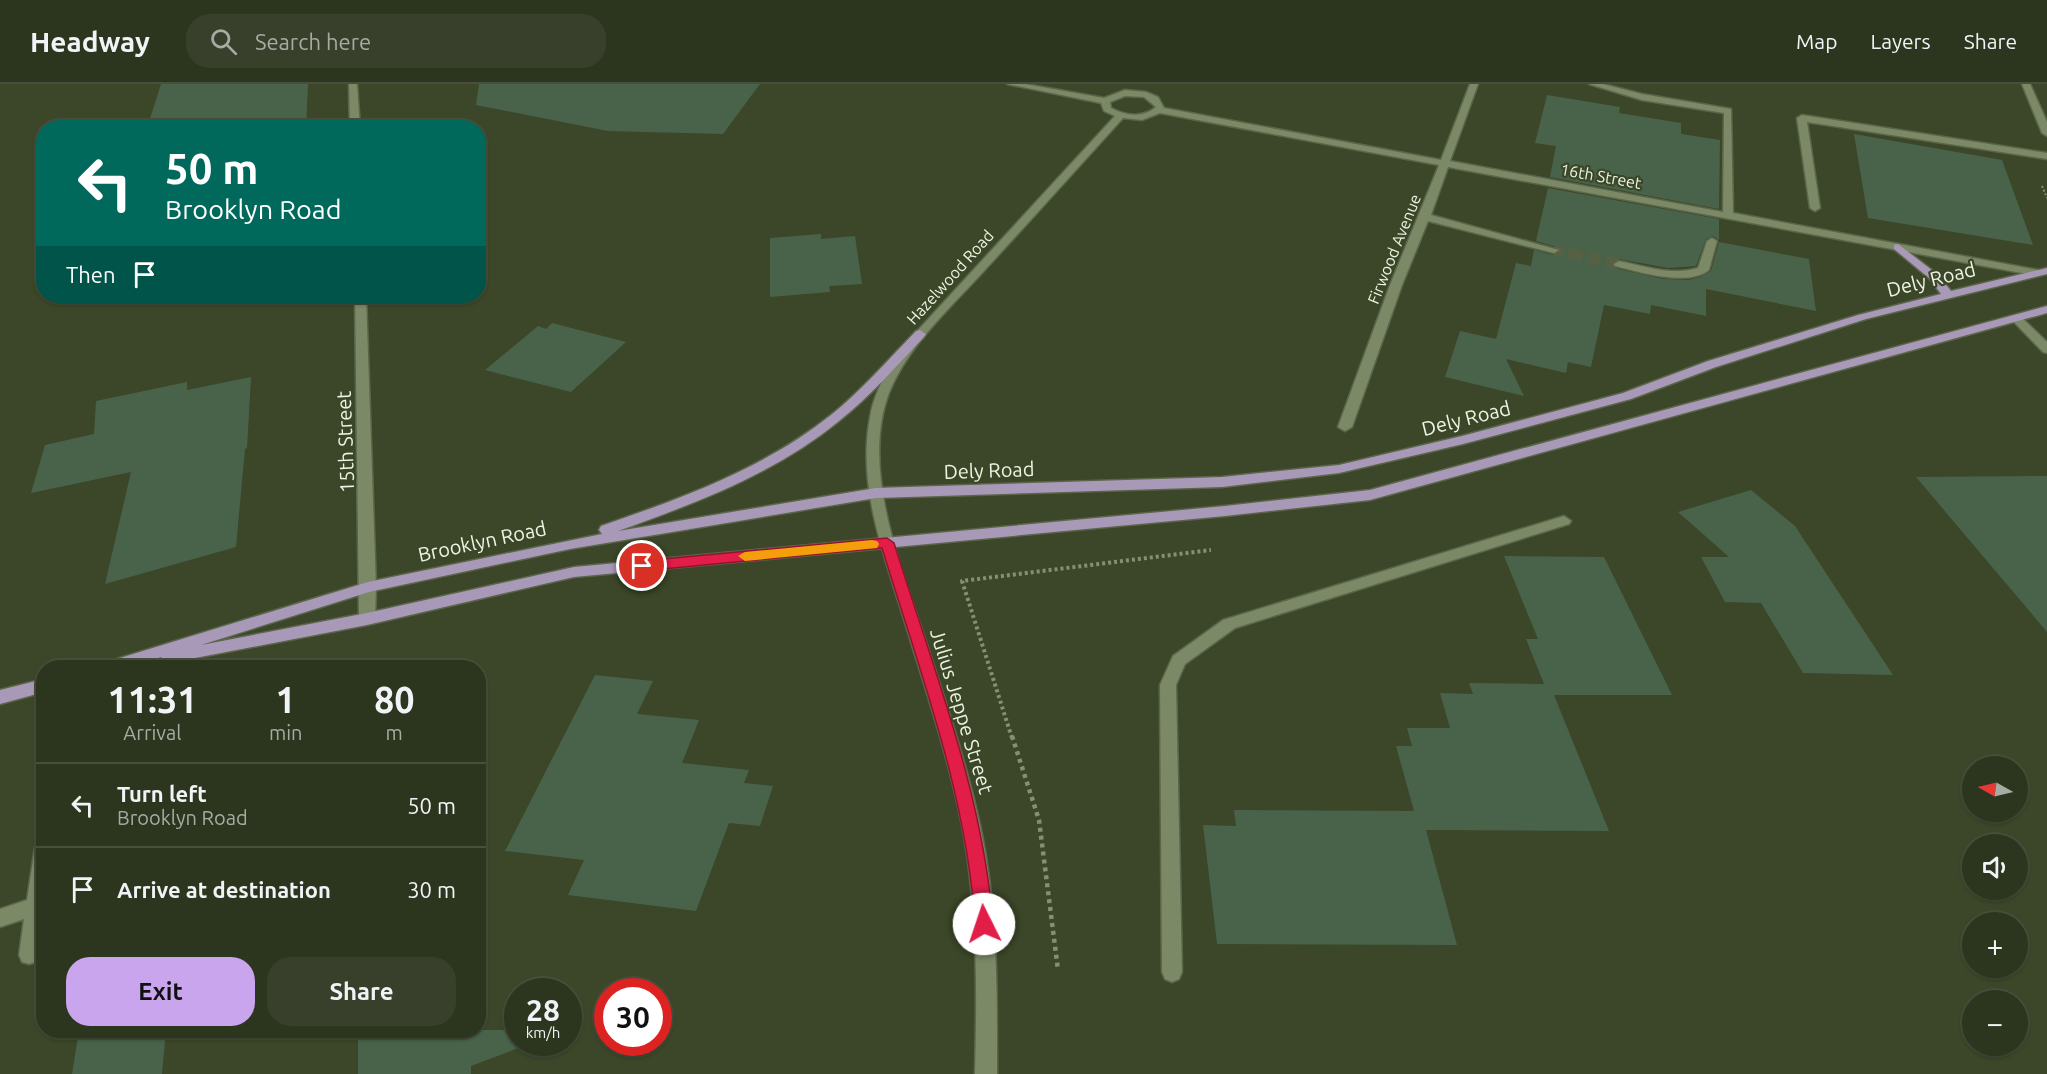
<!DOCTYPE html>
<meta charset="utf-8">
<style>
body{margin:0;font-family:Ubuntu,sans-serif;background:#38402b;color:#f1f3f6;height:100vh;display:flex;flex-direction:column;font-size:22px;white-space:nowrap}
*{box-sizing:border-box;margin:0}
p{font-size:20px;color:#a6aba4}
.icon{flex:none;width:33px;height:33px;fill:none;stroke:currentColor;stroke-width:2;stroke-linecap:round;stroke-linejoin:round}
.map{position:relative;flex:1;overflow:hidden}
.panel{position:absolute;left:36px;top:576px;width:450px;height:378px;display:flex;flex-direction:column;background:#2c351e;border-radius:24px;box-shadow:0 2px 4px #0004,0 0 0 2px #48503c}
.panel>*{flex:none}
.top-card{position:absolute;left:36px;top:36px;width:450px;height:183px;border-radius:24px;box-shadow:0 2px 4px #0004,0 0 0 2px #48503c;background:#00695c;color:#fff;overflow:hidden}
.needle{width:39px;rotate:278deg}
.buttons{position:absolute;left:1962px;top:672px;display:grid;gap:12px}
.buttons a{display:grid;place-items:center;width:66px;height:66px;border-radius:50%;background:#2c351e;box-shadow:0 2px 4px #0004,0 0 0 2px #48503c;font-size:30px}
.speed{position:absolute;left:504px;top:894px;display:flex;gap:12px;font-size:30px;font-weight:700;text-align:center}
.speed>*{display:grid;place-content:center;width:78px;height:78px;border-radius:50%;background:#2c351e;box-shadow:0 2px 4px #0004,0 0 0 2px #48503c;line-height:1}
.speed small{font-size:15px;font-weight:400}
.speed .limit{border:9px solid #d22;background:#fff;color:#111}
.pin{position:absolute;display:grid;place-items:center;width:51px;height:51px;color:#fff;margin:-26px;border:3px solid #fff;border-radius:50%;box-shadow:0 2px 6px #0007}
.me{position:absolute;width:66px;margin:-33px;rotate:356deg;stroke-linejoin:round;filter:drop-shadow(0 0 4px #0008)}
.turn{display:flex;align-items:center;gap:21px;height:126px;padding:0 30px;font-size:27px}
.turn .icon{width:78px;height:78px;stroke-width:2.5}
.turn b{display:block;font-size:42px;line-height:51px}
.then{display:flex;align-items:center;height:57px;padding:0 30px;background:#0003;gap:12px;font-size:22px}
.eta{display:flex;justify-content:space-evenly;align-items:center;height:102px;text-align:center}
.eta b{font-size:36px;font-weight:600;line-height:42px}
.primary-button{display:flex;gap:12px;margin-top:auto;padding:12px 30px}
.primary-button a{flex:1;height:69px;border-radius:24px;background:#c9a5ee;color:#111;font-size:24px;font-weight:600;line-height:69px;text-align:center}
.primary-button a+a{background:#38402b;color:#f1f3f6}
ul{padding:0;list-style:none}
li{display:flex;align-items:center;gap:18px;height:84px;padding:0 30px;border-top:2px solid #48503c}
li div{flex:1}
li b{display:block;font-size:22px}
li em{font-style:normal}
header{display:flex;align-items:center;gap:36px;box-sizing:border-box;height:84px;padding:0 30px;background:#2c351e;border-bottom:2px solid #48503c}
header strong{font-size:28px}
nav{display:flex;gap:33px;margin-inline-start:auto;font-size:21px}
.search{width:420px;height:54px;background:#38402b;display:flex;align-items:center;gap:15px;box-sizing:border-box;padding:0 21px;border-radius:24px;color:#a6aba4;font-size:22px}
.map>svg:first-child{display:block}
.building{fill:#49634a}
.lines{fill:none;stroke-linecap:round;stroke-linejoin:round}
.minor-tunnel-far1{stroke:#566144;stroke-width:10;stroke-dasharray:10 4.5;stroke-linecap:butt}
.minor-tunnel{stroke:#566144;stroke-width:12;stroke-dasharray:12 6;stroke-linecap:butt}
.minor-casing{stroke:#5b654a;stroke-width:3}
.major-casing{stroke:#5b654a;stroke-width:3}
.path-far2{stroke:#858f75;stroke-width:2;stroke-dasharray:2 2;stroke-linecap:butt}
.path-far1{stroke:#858f75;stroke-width:4;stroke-dasharray:3 3;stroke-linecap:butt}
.path{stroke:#858f75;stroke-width:4.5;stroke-dasharray:4 4;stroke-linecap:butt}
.minor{fill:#7b8967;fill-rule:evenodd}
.major{fill:#a999b8;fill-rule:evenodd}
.route{fill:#e11d48;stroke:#92132f;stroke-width:1.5}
.slow{fill:#f59e0b}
.labels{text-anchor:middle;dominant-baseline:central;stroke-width:4.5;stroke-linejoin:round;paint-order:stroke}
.far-street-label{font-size:16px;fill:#ecf4e2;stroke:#3b4728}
.street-label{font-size:20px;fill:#ecf4e2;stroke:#3b4728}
</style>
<header>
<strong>Headway</strong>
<div class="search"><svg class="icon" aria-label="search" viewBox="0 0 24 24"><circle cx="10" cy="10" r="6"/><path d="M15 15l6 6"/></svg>Search here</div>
<nav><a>Map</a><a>Layers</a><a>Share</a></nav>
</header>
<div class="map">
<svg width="2047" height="990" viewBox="0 0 2047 990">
<rect width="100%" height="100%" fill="#3b4728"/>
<path class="building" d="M161 0H308L306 44H147Z
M479 0H760L723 50 608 47 476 21Z
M1547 11 1620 23 1619 29 1681 39V50L1720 56 1719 125 1550 93 1556 62 1535 59Z
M1854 50 2002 76 2033 161 1868 134Z
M1548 104 1719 135V156L1713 152 1706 155 1696 182 1668 184 1619 175 1612 179 1614 184 1663 195 1689 196 1700 193 1711 187 1719 158 1809 175 1816 227 1706 205V232L1651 221 1650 230 1604 221 1591 283 1568 278 1566 289 1506 275 1524 312 1445 293 1460 247 1496 255 1516 179 1531 182 1534 166 1553 171 1561 167 1560 164 1536 157Z
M821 150V155L855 152 862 200 829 202 830 208 770 213V154Z
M552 239 626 258 571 308 485 286 538 242 546 245Z
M251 293 247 364 245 365 236 463 105 500 131 388 31 409 45 361 94 350 96 317 187 298V306Z
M2047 392V548L1916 393Z
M1751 406 1795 442 1893 591 1803 589 1761 519 1725 518 1701 473H1729L1678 428Z
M1504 472 1604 473 1672 611H1554L1609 747 1426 746 1457 861 1217 860 1203 741 1236 742 1234 726 1414 727 1396 662H1412L1407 644H1450L1440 609 1473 610 1469 599 1544 600 1526 555H1538Z
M595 591 653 597 637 630 699 636 682 679 749 686 744 699 773 702 760 742 729 739 696 827 568 811 584 776 505 767Z
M79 946H166L162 990H72Z
M358 946H518V958H534L471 982V990H358Z"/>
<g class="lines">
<path class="minor-tunnel-far1" d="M1554 166 1578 171"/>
<path class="minor-tunnel" d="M1571 170 1619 180"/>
<defs>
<path id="minor" d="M349 0H357L360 44H350Z
M1007 0H1025L1104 14 1125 6 1146 8 1158 13 1164 24 1441 76 1470 0H1478L1450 77 1723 128 1724 29 1642 16 1589 0H1603L1642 10 1731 25 1733 129 2038 186 2044 189 2038 192 1448 83 1431 131 1559 166 1554 169 1428 137 1402 201 1352 343 1345 347 1338 343 1390 201 1439 81 1160 29 1142 36 1123 34C1076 86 1030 137 983 188 949 225 908 262 889 309 859 388 905 492 929 567 948 625 967 682 980 741 998 823 997 907 997 990H975C977 907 978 824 962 741 948 670 924 601 903 532 883 468 857 401 870 333 875 304 891 280 908 257L1115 32 1104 27 1101 19ZM1125 12 1144 13 1156 23C1143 34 1126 32 1111 24L1110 18Z
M2022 0H2030L2047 38V52L2042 49Z
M1802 31 2047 69V75L1807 38 1820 124 1815 127 1810 124 1797 34Z
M1712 154 1717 157 1709 186C1688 203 1639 188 1615 182L1614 180 1619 177C1644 182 1672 192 1698 184L1707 157Z
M355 212H366L376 503 375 535 372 539H362L359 535Z
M2016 231 2020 232 2047 258V269L2043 268 2012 236 2010 234Z
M1564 432 1571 437 1569 440 1235 544 1185 580 1176 601 1182 888 1179 895 1172 898 1165 895 1162 888 1160 601 1173 572 1223 536Z
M44 755C44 791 50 845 36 878L29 880 22 878 19 871 24 835 0 843V825L27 816 35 763 37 757Z"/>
<path id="major" d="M1898 160 1937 190 1951 207 2047 184V190L1866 235 1716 283 1631 315 1463 360 1339 389 1222 403 876 414 570 465 369 508 201 561 367 529 574 483 1225 422 1370 406 2047 222V229L1370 416 1225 432 574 493 367 541 169 579 163 577 161 573 129 584H99L101 580 107 578 368 498 602 450 599 446 601 442C682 414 763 385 831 331 862 306 888 276 916 247L920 246 926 250 924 253C897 281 871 312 839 337 774 390 696 419 618 447L876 404 1222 393 1339 381 1462 352 1623 309 1708 277 1858 231 1941 210 1929 194 1894 165V161Z
M44 595V608L0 620V606Z"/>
</defs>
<use href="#minor" class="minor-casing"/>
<use href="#major" class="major-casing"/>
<path class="path-far2" d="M2042 102 2047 114"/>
<path class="path-far1" d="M1012 654 962 497 1211 466"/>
<path class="path" d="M1012 652 1039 736 1058 886"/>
<use href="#minor" class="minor"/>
<use href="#major" class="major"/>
</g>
<path class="route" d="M887 454 894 459C933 584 983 709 993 840L990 846 984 849 978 846 975 840C967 711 920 588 882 464L642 487 635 482 642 477Z"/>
<path class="slow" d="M872 456 877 457 879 460 877 464 745 477 738 472 745 468Z"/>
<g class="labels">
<g class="far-street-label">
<text transform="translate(1601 92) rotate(10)">16th Street</text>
<text transform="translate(1394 165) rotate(-68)">Firwood Avenue</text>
<text transform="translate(950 193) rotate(-48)">Hazelwood Road</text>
</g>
<g class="street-label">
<text transform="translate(1931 195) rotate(-14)">Dely Road</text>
<text transform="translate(1466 334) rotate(-14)">Dely Road</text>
<text transform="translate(345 358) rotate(-92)">15th Street</text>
<text transform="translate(989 386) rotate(-2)">Dely Road</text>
<text transform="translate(482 457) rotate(-12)">Brooklyn Road</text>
<text transform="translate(962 627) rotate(73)">Julius Jeppe Street</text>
</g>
</g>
</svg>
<div class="buttons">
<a><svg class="needle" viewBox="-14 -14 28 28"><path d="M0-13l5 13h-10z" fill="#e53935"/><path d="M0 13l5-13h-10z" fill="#a6aba4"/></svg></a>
<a><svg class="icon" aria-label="sound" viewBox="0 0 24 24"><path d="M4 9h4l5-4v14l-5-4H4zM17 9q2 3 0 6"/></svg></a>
<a>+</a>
<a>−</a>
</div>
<div class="speed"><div>28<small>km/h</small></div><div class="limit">30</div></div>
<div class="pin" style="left:642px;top:482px;background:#d93025"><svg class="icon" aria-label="arrive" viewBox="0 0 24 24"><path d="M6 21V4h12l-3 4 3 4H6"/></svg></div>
<svg class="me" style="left:984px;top:840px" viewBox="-20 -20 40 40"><circle r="19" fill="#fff"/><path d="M0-13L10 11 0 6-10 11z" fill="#e11d48"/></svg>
<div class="top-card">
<div class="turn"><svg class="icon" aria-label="left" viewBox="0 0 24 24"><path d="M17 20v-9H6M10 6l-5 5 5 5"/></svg><div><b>50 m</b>Brooklyn Road</div></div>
<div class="then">Then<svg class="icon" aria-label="arrive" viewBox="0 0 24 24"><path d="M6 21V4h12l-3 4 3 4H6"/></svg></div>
</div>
<section class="panel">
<div class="eta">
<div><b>11:31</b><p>Arrival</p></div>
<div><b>1</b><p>min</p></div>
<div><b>80</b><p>m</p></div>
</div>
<ul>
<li><svg class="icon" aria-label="left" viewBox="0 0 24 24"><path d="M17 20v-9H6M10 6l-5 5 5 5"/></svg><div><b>Turn left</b><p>Brooklyn Road</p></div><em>50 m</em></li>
<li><svg class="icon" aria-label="arrive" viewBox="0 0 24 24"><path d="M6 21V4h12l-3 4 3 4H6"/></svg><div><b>Arrive at destination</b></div><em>30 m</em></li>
</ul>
<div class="primary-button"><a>Exit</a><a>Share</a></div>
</section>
</div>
